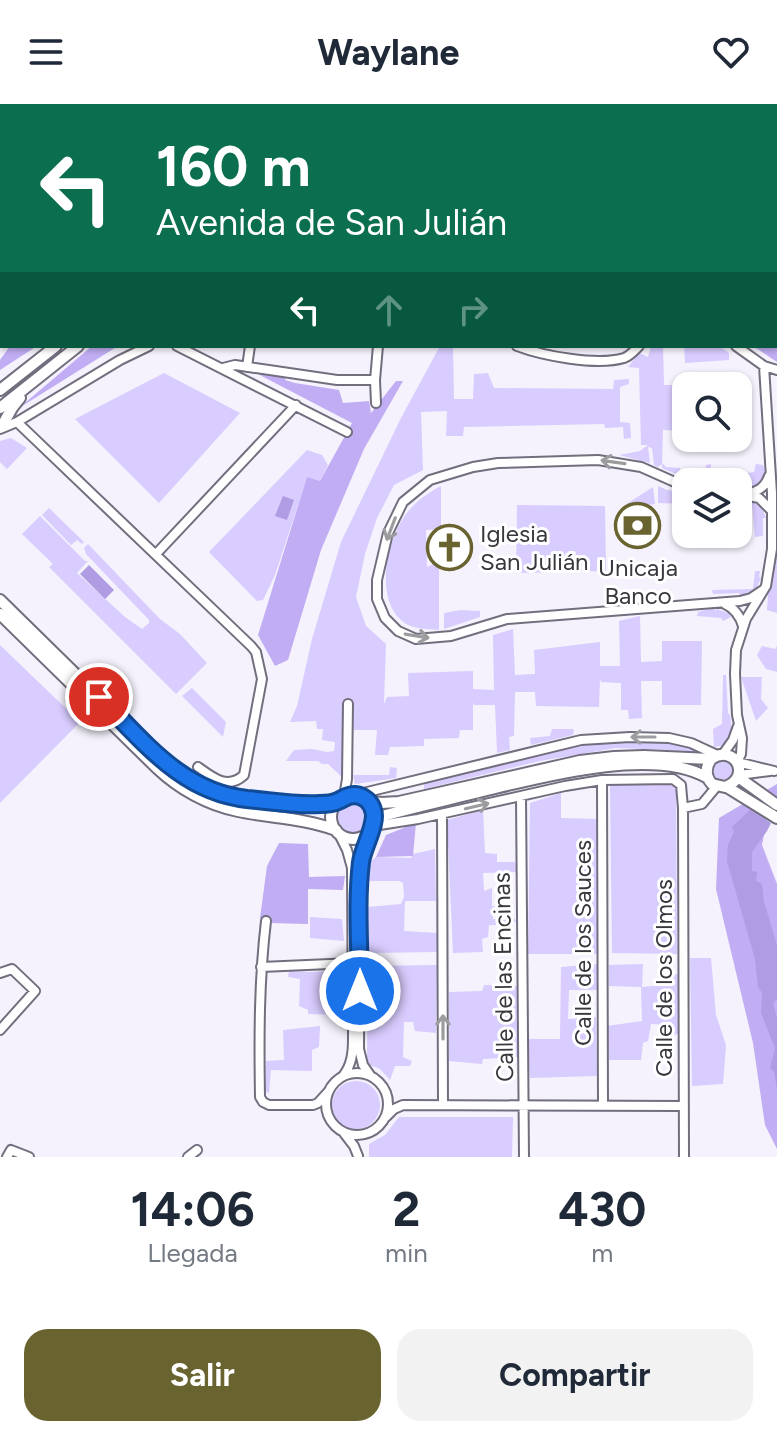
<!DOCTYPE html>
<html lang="es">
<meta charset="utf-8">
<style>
body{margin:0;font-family:Figtree,sans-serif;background:#f2f2f3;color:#1f2937;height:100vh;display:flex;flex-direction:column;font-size:30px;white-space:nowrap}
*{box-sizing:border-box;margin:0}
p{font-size:26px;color:#747a83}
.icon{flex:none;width:44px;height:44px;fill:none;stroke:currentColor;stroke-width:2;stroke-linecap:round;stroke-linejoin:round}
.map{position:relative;height:1053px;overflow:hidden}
.drawer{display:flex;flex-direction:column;background:#fff;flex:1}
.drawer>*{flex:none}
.top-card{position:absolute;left:0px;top:0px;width:778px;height:244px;box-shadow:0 2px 6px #0004;background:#0b6e4f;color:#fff;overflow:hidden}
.tools{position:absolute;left:672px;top:268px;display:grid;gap:16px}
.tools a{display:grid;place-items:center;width:80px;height:80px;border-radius:16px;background:#fff;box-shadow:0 2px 6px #0004;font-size:40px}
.pin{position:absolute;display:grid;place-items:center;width:68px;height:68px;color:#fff;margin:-34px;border:4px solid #fff;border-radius:50%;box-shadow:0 2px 8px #0007}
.me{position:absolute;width:88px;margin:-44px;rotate:0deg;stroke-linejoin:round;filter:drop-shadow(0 0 6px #0008)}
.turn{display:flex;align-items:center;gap:28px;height:168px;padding:0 24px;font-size:36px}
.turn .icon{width:104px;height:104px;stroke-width:2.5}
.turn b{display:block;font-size:56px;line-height:68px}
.lanes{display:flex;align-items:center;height:76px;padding:0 24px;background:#0003;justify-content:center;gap:40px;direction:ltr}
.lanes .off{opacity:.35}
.eta{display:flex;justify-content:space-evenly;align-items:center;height:136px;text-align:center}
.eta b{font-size:48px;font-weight:700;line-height:56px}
.action{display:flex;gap:16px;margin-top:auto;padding:16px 24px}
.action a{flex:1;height:92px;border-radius:24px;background:#696330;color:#fff;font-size:32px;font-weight:700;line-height:92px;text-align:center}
.action a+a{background:#f2f2f3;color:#1f2937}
header{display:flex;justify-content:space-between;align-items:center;height:104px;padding:0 24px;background:#fff;font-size:36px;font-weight:700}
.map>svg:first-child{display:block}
.green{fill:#d9ccfe}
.forest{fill:#c0adf3}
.water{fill:#b09ce2}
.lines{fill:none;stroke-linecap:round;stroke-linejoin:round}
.minor-casing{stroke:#726e7d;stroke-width:12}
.major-casing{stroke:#726e7d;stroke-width:14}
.minor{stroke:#fff;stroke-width:8}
.major{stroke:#fff;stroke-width:10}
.oneway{stroke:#9c9b9e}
.route-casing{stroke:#114b97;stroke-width:20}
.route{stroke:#1a73e8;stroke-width:14}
.labels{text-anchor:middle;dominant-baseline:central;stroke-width:6;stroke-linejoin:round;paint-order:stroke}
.poi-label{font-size:24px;fill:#39373e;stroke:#fff;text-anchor:start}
.street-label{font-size:24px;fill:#39373e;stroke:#fff}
</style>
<header><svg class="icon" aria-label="menu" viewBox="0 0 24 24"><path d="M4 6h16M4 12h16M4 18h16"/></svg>Waylane<svg class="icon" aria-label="heart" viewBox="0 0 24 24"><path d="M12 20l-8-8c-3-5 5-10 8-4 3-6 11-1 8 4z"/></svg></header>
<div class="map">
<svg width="777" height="1053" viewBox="0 0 777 1053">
<rect width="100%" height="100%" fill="#f5f2fd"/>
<path class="green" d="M0 0H37L41 2H2V135L0 134Z
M440 242H480L453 244 454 295H473L474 270 488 269 494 284 613 285 614 276 629 275V280L620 283V318L630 319 631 334 624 335 623 323 605 324 604 320 464 323 463 332H446L447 307 421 308 423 366 394 381 377 414 365 450 356 493 366 522 386 540 384 600 387 593 409 592 408 569 473 567V585L494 586 493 531 513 525 515 571 535 570 534 546 600 538V562H620L619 517 640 512 641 558 662 557V537H702L701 601H662V577H641L642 614 629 615 628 606H621V579L601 578 600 575 599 603 536 602 535 588H515L514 632 509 633 510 646 497 649 495 601H474L473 598V626H460L459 634 424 635V642L390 643 388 651H375L377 626H353V667H345L343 674 328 660H322L318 657H286L294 646 312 645 327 648 334 647 335 638 322 636 323 625H317L316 617 290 618 297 602 312 535 341 438 401 314Z
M651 242H663L664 281H734V282H686V327L663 326 662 359 666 363 680 364V372L662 364V360L658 363 654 361 652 344 648 343 650 359 619 351 640 347 648 341H641L639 264 628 263 639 249 648 253Z
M684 242H719L729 249V256L685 259Z
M164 269 240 309 159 399 75 315Z
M11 334 27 344 7 365 0 358V337Z
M697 334H734L735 345H710L709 340Z
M307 346 322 351 328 361 320 377 307 374 275 471 263 496 257 497 209 448Z
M711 360V368L725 369 726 374 734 378H712L704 376 706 361Z
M756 360 763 361C766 368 765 373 761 380L747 387V381L729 372 754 368Z
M777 362V509L767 506Z
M441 382V425L426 426 427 463 439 457V526C429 525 416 525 408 521 372 501 386 435 407 409 415 398 429 388 441 382Z
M658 382 667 386H671L672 389H681L686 391V400L658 399Z
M653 383 655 400 641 402V406L625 405V401Z
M747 397C758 398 763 405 766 414H763V432L755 433 752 401H747Z
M517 401 605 402 606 467 516 469Z
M49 404 84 438 82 440 77 436 71 441 42 411Z
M40 412 85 457H88L77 469 125 513 142 525 149 519V516L86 450 84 444 88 440 160 515 180 530 207 559 176 590 49 463 53 460 22 430Z
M755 467H760L759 473 761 474 755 487 740 492 739 489 713 490 712 486 753 485Z
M715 503V507L717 505 728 509 731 513 723 517 721 514 697 512 698 508Z
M460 506 480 507V513L444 525V509Z
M0 541 80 618 0 699Z
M762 542 775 545 777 542V568L766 565 757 551Z
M723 571H726L728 609 730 611C732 623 733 631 726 641L714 643 713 625 722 620Z
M741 573H762L761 595 768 604 756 617Z
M192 584 226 618 223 633 182 592Z
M552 625H574L573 631 531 641 530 634 550 632Z
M646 637 684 640 696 647 697 651 671 646 616 644 540 657 424 685V679L582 638Z
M713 667a11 11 0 1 1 22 0a11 11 0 1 1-22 0Z
M390 663 397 664 396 674 355 680 353 671H389Z
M610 681H676L677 850 612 849Z
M561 689V714L597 715 598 850H528L530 699Z
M335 713a18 18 0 1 1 36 0a18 18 0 1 1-36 0Z
M483 706 485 749 497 750V758H515L517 768 483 769 484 787 492 784V802L497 803 492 805 493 815 513 814 515 815 516 818H497L496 821H489L488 833 482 835 483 848 453 849 447 716Z
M435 745 436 797H405L404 827 438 829 439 848 368 849 367 803 401 800 404 793 403 779 399 777H368L367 760 376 753 411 754 413 750Z
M310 813 342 815 344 837 310 834Z
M690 854H711L716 911 726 941 723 980 692 982Z
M597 860V886H569L568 915 596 913 597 972 530 974 527 935H560L561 863Z
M643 860 642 883 663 881 668 872 678 870V930L669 931 668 921 651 920 648 937 643 939 641 956H609L607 922 642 917 641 883 609 882V861Z
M437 861 436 929 415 927 413 918H404L403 953 412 957 410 962H395L390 976 380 965 367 960 368 862Z
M289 867 309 868 343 867 344 911 308 910V906L299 902 300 875 288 873Z
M484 881 520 882V953L483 955 482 960 449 957V888L482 887Z
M320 922 319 943 312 946V967L271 966 269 989 265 987 266 957 284 956 283 926Z
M332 1001a24 24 0 1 1 48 0a24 24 0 1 1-48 0Z
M399 1013H513L512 1053H369V1040L385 1031Z"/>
<path class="forest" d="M777 157V258L753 242H776Z
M10 242H37L0 266V256Z
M92 242H118L19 304Z
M254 268 286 272 285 276 295 279 339 286 343 299 369 297 371 309 396 277H403L364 345 321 446 288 556 275 562 258 531 307 373 320 377 352 319Z
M777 680V702H770L762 741 777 780V1045L765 1021 753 939 716 785 719 714Z
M416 719 413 752 376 753 386 731Z
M279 739 308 740 309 773 345 772 343 786 308 785V820L269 819 260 814 267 762Z"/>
<path class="water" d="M283 392 294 396 287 416 275 412Z
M89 461 114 486 105 495 80 470Z
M750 706 771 719 767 727 752 748V767L757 768 756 777 762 780 764 798 777 841V895L773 899 777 914V985L774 968 770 964 775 944 761 909 762 889 758 883 755 855 727 757 728 741 734 728 732 723Z"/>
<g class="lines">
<defs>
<path id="minor" d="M150 0 154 2
M461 0 462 2
M443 2 446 0
M0 174H2
M177 242 347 328
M517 242C543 252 597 262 624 254 630 252 634 247 639 242
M736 242 764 262 777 266
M764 262 772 389V445L766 482 746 515 736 546 735 570 737 611 742 634 741 650 737 658 774 667
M247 263 250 242
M223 264 235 261 337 276H375
M376 299 375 276 378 242
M17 318 251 542 256 548 262 575 244 671C228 686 213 674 198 663
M0 325 17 318 120 256 149 242
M686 383 641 363 598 356 498 359 473 363 430 376 403 398 388 429 377 476V495L385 514 398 527 416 535 451 532 507 515 740 497 751 494 763 486
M738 390 759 394 771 406
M747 390C758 387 765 384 769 372
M156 450 296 301
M725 500C734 504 740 512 743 522
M723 650 733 636 738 622
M739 671 770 667
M602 676 603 1002
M355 691 581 636 630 633 669 634 691 639 717 651
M521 692 524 1053
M344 693 347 675 348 600
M683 704 702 700 717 682
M442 710 443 1001
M373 722 418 715 565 682 602 676 673 675 681 681 683 704 684 1053
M338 728 347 746 352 764 353 934C353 948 352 961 343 972
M266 817C259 876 259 934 260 993L263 998 269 1001H313L318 999 328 988
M261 863 353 859
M0 869 12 865 35 887 0 926
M326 1000a31 31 0 1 1 62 0a31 31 0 1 1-62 0Z
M370 971 363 961 359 945 360 776 362 752 372 724
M386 1013 394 1005 403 1001 683 1002
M344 1029 354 1042 358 1052
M7 1053 11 1046 29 1053
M188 1053 197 1046"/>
<path id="major" d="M359 2 362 0
M377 2 380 0
M0 286 56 242
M0 304 78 242
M2 322 12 304 20 294
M0 496 164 657C198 687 230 693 275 697 296 699 317 701 338 697
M0 510 157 664C179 685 208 701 238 707 271 714 304 714 336 726
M738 673 777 701
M727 683 777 714
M331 713a22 22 0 1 1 44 0a22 22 0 1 1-44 0Z
M368 697 381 699 399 698 580 657 614 653 644 652 711 655C736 639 752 674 725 683L712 680C705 672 705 664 711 655
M375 714C410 704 447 696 483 687 541 673 654 642 708 674"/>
</defs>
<use href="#minor" class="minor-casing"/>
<use href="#major" class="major-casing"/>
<use href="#minor" class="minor"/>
<use href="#major" class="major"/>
</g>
<defs><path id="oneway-shaft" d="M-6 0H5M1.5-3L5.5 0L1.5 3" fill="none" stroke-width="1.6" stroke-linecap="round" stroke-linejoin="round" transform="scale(2)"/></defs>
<g class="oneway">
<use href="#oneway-shaft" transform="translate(613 358) rotate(-172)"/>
<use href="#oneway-shaft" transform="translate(391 425) rotate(111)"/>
<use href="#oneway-shaft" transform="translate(417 532) rotate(9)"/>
<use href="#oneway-shaft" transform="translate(643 633) rotate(180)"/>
<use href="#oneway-shaft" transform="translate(477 702) rotate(-13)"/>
<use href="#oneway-shaft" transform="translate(443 923) rotate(-90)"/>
</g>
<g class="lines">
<defs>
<path id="route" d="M99 593C143 636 181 688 247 695 271 697 296 702 320 700 326 700 334 699 338 697 345 694 347 691 355 691 364 692 371 698 373 706 378 719 363 743 361 758 356 800 360 845 360 887"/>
</defs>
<use href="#route" class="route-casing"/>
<use href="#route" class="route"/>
</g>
<defs>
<symbol id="bank-ring" viewBox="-11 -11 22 22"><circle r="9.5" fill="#fff" stroke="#696330" stroke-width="1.5"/><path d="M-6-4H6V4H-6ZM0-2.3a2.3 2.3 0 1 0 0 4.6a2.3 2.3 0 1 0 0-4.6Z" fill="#696330"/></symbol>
<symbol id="church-ring" viewBox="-11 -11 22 22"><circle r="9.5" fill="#fff" stroke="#696330" stroke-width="1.5"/><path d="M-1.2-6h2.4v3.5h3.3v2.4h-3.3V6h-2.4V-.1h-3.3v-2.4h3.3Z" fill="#696330"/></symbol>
</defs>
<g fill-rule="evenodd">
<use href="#bank-ring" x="612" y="396" width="51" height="51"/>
<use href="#church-ring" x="424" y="418" width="51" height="51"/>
</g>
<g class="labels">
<g class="poi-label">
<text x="480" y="429">Iglesia<tspan x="480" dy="28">San Julián</tspan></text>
<text x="638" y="463" text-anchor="middle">Unicaja<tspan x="638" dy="28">Banco</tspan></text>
</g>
<g class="street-label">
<text transform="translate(582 839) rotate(-90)">Calle de los Sauces</text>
<text transform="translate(503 873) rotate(-91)">Calle de las Encinas</text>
<text transform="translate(663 874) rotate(-90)">Calle de los Olmos</text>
</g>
</g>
</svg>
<div class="tools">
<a><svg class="icon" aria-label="search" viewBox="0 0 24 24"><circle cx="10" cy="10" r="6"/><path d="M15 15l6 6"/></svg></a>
<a><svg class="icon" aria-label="layers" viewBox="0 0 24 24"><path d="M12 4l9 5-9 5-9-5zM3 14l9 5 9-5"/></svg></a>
</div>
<div class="pin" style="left:99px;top:593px;background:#d93025"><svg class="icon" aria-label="arrive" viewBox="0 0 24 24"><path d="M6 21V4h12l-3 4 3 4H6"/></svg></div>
<svg class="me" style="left:360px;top:887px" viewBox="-20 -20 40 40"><circle r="17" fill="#1a73e8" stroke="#fff" stroke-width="3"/><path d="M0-11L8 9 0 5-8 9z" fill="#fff"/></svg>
<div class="top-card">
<div class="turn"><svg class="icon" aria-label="left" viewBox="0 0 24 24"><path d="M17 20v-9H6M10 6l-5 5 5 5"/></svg><div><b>160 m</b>Avenida de San Julián</div></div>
<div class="lanes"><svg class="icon" aria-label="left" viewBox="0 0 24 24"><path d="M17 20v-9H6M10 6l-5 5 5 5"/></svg><svg class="icon off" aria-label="ahead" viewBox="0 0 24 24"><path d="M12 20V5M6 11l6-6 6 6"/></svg><svg class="icon off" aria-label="right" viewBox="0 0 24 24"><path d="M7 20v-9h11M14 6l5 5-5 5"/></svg></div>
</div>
</div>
<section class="drawer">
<div class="eta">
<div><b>14:06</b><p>Llegada</p></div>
<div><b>2</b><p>min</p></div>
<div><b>430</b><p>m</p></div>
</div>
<div class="action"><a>Salir</a><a>Compartir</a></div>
</section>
